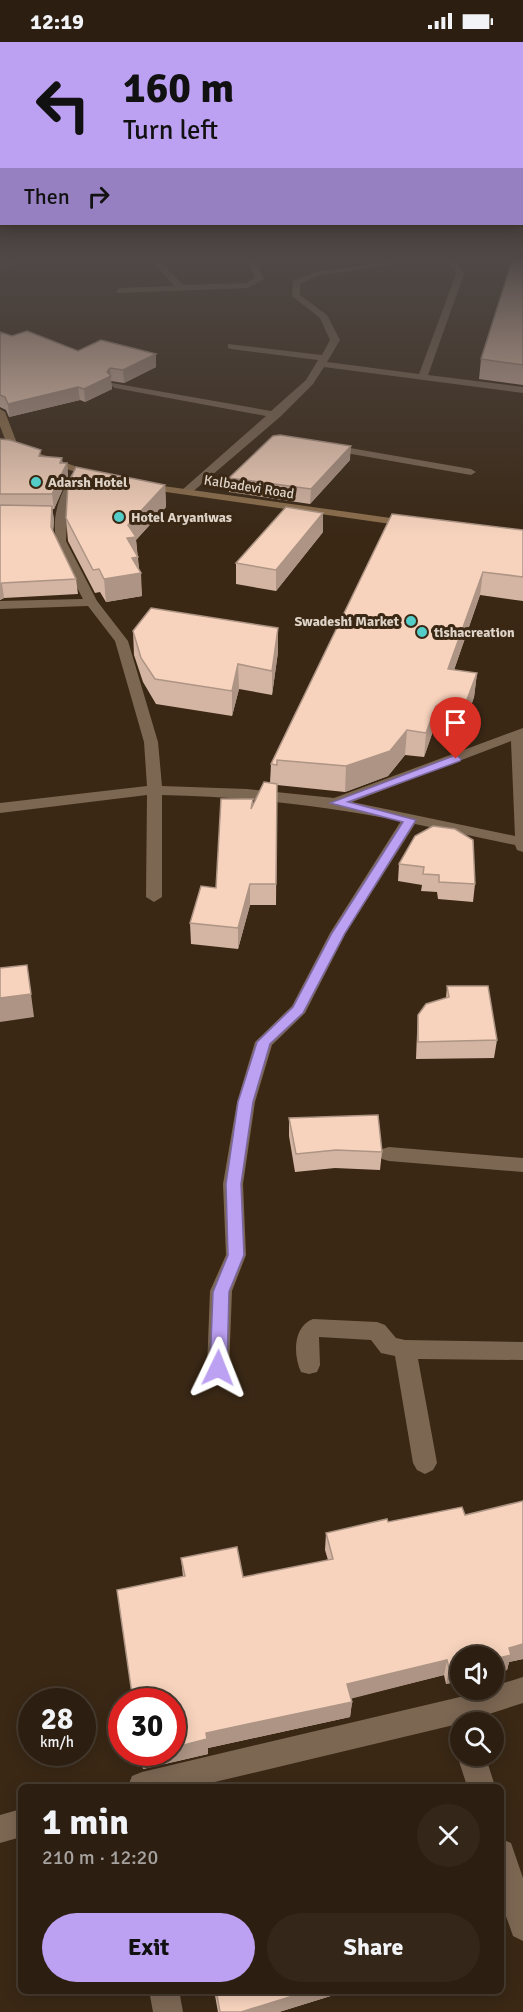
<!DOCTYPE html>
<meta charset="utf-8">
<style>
body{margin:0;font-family:Signika,sans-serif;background:#342719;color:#f1f3f6;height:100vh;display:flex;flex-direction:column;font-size:22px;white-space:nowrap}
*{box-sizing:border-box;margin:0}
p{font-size:20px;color:#a6a29f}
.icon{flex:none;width:33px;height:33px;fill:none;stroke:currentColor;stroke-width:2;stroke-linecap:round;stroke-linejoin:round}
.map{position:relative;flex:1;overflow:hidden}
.sheet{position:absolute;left:18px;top:1742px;width:486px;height:210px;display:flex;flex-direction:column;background:#2c1e10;border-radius:9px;box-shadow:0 3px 15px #0003,0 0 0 2px #483c30}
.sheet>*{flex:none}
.hud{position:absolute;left:0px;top:0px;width:524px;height:183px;box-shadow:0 3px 15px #0003,0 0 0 2px #483c30;background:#bca0f2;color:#111;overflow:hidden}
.controls{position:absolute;left:450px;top:1604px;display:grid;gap:12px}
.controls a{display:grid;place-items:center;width:54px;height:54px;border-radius:50%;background:#2c1e10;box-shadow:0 3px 15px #0003,0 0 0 2px #483c30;font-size:30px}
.speed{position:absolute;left:18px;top:1646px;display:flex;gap:12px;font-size:30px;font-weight:700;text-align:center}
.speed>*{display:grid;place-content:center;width:78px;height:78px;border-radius:50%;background:#2c1e10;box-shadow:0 3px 15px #0003,0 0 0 2px #483c30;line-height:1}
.speed small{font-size:15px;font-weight:400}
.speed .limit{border:9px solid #d22;background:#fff;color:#111}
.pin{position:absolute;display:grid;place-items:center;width:51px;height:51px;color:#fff;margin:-62px -26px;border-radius:50% 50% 50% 0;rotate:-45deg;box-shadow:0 0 6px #0007}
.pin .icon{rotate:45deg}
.me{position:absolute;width:66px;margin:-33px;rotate:2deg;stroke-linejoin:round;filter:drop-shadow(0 0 4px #0008)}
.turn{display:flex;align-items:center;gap:21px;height:126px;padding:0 24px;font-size:27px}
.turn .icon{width:78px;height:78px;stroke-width:2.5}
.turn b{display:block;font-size:42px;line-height:51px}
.then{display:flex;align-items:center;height:57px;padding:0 24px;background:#0003;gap:12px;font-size:22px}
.round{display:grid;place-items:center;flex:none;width:63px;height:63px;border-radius:32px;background:#342719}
.overview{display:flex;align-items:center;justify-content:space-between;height:102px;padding:0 24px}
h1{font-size:36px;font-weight:800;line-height:45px}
.primary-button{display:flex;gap:12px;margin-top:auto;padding:12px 24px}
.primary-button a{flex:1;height:69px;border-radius:36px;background:#bca0f2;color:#111;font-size:24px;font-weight:800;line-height:69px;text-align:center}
.primary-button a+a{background:#342719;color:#f1f3f6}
.status{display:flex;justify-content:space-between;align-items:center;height:42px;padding:0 30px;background:#2c1e10;direction:ltr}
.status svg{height:16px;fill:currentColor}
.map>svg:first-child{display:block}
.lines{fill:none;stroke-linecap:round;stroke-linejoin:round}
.minor{fill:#7c6753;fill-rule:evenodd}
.tertiary{fill:#7c6753;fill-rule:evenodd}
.secondary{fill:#8c6e4c;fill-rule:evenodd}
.wall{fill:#d4b5a3}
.shaded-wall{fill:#ad9484}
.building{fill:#f7d3bd;stroke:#ad9484;stroke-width:1.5}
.route{fill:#bca0f2;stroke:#7a689d;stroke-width:1.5}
.poi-dot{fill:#54cdc8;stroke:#3a2815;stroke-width:2}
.labels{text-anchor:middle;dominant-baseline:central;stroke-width:6;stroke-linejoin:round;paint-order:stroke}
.far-poi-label{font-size:14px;font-weight:bold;fill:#ded3c7;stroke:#3a2815;text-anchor:start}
.far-street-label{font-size:14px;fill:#ded3c7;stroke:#3a2815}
</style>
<div class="status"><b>12:19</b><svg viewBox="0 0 49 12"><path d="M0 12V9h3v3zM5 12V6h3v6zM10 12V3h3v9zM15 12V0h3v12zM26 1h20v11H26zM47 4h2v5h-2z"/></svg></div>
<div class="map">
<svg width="523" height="1970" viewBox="0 0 523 1970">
<rect width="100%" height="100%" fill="#3a2815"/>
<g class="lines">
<path class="minor" d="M12 219H29L0 225V221Z
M152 219H160L183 243 246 241 255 236 248 219H256L264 237 248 246 116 251 119 246 174 244Z
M392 219H411L317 234 300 242V253L327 273 340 298 327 320 419 332 456 232 448 219H456L464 232 428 333 523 345V351L324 325 313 342 280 375 190 452H182V448L266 374 115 346 110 343 112 341 271 369 306 338 318 318 231 307 228 306V302L322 313 330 298 320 276 292 254 293 239 315 230Z
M327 402 471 427 476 430 471 433 323 407 322 405Z
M78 427 83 430 68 463 66 499 97 559 128 599 158 700 162 744 247 747 334 756 523 686V810L517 808 515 803 415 782 346 891 305 971 272 1003 255 1060 243 1142 246 1213 232 1249 229 1326 226 1333 218 1336 210 1333 207 1326 210 1249 226 1213 223 1142 237 1060 255 1000 292 964 330 891 401 779C322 763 244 755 162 753V855L154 860 146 855 147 753 0 771V761L147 744 144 700 115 599 88 564 0 567V559L83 557C62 515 42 492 65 445 68 438 71 430 78 427ZM511 699 515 794 352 760Z
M389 1105 523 1116V1130L389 1119 382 1117 379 1112 382 1107Z
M313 1277 377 1280 385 1283 396 1296 405 1298 523 1300V1318L418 1317 437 1421 433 1428 425 1432 417 1428 413 1421 395 1314 381 1311 371 1298 319 1295 320 1323 317 1330 309 1332 301 1330C293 1313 293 1284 313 1277Z
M460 1705V1713H485L495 1744H467L457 1713Z
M501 1797 511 1801 523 1836V1899L513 1894 501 1860Z
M149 1948H179L183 1970H153Z"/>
<path class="tertiary" d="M523 1635V1661L458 1682 198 1744H128L132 1734 142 1730 494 1647V1644Z
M21 1767V1795L0 1801V1773Z"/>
<path class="secondary" d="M0 367 5 370 18 404 103 434 94 436 9 408 0 384Z
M142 441 412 479 418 482 412 485 138 446 136 444Z"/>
</g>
<path class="wall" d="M523 219V343L479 337 481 317Z
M0 290 12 294 78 309 156 312V325L124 341 111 339 112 347 85 360 80 358 9 375 6 368 0 365Z
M0 397 42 415 63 421H67L68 435 54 467H52L54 478 53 490 76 537 78 552 4 556 0 558Z
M350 418 310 462 229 450V436Z
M165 443 166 465 136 498 142 554 106 560 100 550 95 551 68 499 66 476Z
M523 488V559L480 553 454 628 477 631 474 655 461 693 433 689 424 715 405 713 388 734 345 750 277 743 276 863H250L238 907 191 902 190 881 216 846 253 763 270 741 271 722Z
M323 490 276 549 236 542V521Z
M133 589 278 610 272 653 239 647 232 674 156 662 143 640 134 613Z
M415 794 475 842 473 860 438 857 437 850 421 849 422 843 398 839 399 822Z
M447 944 497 998 494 1016 416 1017 417 991 418 973 446 956Z
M289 1076 382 1110 380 1128 335 1126 295 1130 289 1094Z
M523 1459V1617L509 1620 507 1628 446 1642 444 1633 351 1656 352 1660 350 1675 208 1706V1712L143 1727 141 1710 183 1535 181 1516 243 1535 328 1518 325 1508 326 1491 388 1480 465 1473Z
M214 1948H350L279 1970H218Z"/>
<path class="shaded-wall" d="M156 312V325L124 341 123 328Z
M110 326 112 347 85 360 84 347 107 330Z
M78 345 80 358 9 375 8 362Z
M351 404 350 418 310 462 311 447Z
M62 416 64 428 67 421 68 435 54 467 52 452Z
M165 443 166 465 136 498 139 531H141L142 554 106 560 104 537 127 496 128 483Z
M52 464 54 478 52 500 51 485Z
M323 471V490L276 549V528Z
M483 530 480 553 446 651 448 627Z
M2 541 4 556 0 558V542Z
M278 586V610L272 653V629Z
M238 622 239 647 232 674V649Z
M477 631 474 655 461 693 463 668Z
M436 664 433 689 424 715 426 691Z
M407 688 405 713 388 734 345 750 346 724Z
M250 842V863L238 907V886Z
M31 952 34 975 0 980V956Z
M523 1602V1617L509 1620 507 1628 494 1631V1617L509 1606Z
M447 1618 444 1633 346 1658 347 1642Z
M460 1624V1639L446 1642 449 1626Z
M352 1660 350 1675 208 1706V1712L143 1727 141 1713 153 1710H172V1706L206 1691Z
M312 1948H350L279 1970H241Z"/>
<path class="building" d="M512 219H523V323L481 317Z
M27 289 78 309 101 298 156 312 123 328 110 326 107 330 111 334 84 347 78 345 8 362 5 355 0 353V290L12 294Z
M280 393 351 404 311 447 229 436 273 394Z
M0 397 10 398 41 408 39 414 62 416 60 421H67L52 452H0Z
M76 425 165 443 128 483 136 495 127 496 138 515 132 516 141 531 104 537 99 527 93 528 66 476 68 442Z
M0 463 52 464 51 485 76 537 2 541 0 542Z
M286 465 323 471 276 528 236 521Z
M392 472 523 488V535L483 530 448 627 477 631 463 668 436 664 426 691 407 688 390 709 346 724 277 718V723L271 722Z
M151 566 278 586 272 629 238 622 232 649 155 637 141 616 133 589Z
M264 740 277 742 276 842H250L238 886 190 881 201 844 216 846 221 757H253L251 767Z
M433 784 455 787 473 798 475 842 439 840V833L423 832 424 825 399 822 415 794Z
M27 923 31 952 0 956V926Z
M447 944H488L497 998 418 1000V973L426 962 449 955Z
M378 1073 382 1110 336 1108 296 1112 289 1076Z
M523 1459V1602L509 1606 511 1613 494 1617V1614H460V1624L449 1626 447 1618 347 1642 352 1660 206 1691 207 1697 172 1706V1659H133L117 1548 185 1534 181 1516 237 1505 243 1535 333 1517 326 1491 387 1477 388 1480 462 1465 465 1473Z
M141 1710H153L141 1713Z
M216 1948H312L241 1970H220Z"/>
<linearGradient id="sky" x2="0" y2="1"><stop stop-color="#20160c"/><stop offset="0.44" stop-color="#4f4846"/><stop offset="1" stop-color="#4f4846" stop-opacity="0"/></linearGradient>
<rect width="523" height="494" fill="url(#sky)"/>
<path class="route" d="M456 713 461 717 460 719 348 760 416 778 345 891 303 971 270 1002 253 1060 241 1142 244 1213 229 1250 227 1326 224 1331 218 1334 212 1331 210 1326 213 1250 228 1213 226 1142 238 1060 257 1000 293 965 332 891 403 780 330 761Z"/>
<g class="poi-dot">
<circle cx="36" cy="440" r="6"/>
<circle cx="119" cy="475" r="6"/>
<circle cx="411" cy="579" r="6"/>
<circle cx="422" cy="590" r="6"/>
</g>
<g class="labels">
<g class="far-poi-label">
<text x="48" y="440">Adarsh Hotel</text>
<text x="131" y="475">Hotel Aryaniwas</text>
<text x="399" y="579" text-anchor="end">Swadeshi Market</text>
<text x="434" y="590">tishacreation</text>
</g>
<g class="far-street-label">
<text transform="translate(249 445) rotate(9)">Kalbadevi Road</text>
</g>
</g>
</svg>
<div class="controls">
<a><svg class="icon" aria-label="sound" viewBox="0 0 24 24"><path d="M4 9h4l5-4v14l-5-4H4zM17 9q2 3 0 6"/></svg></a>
<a><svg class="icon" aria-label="search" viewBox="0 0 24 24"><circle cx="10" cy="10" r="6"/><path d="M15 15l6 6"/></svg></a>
</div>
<div class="speed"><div>28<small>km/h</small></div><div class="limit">30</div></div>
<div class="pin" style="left:456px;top:717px;background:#d93025"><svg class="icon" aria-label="arrive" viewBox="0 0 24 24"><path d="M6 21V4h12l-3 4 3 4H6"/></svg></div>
<svg class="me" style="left:218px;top:1326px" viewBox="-20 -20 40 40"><path d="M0-17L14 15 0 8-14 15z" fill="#bca0f2" stroke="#fff" stroke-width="4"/></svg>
<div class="hud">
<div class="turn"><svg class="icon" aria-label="left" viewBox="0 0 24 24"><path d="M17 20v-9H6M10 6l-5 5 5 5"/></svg><div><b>160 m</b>Turn left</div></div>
<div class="then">Then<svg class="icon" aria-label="right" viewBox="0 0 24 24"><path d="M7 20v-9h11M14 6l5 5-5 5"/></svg></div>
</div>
<section class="sheet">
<div class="overview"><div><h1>1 min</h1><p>210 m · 12:20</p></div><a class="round"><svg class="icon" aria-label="close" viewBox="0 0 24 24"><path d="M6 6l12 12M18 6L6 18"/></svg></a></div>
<div class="primary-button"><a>Exit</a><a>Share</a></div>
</section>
</div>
